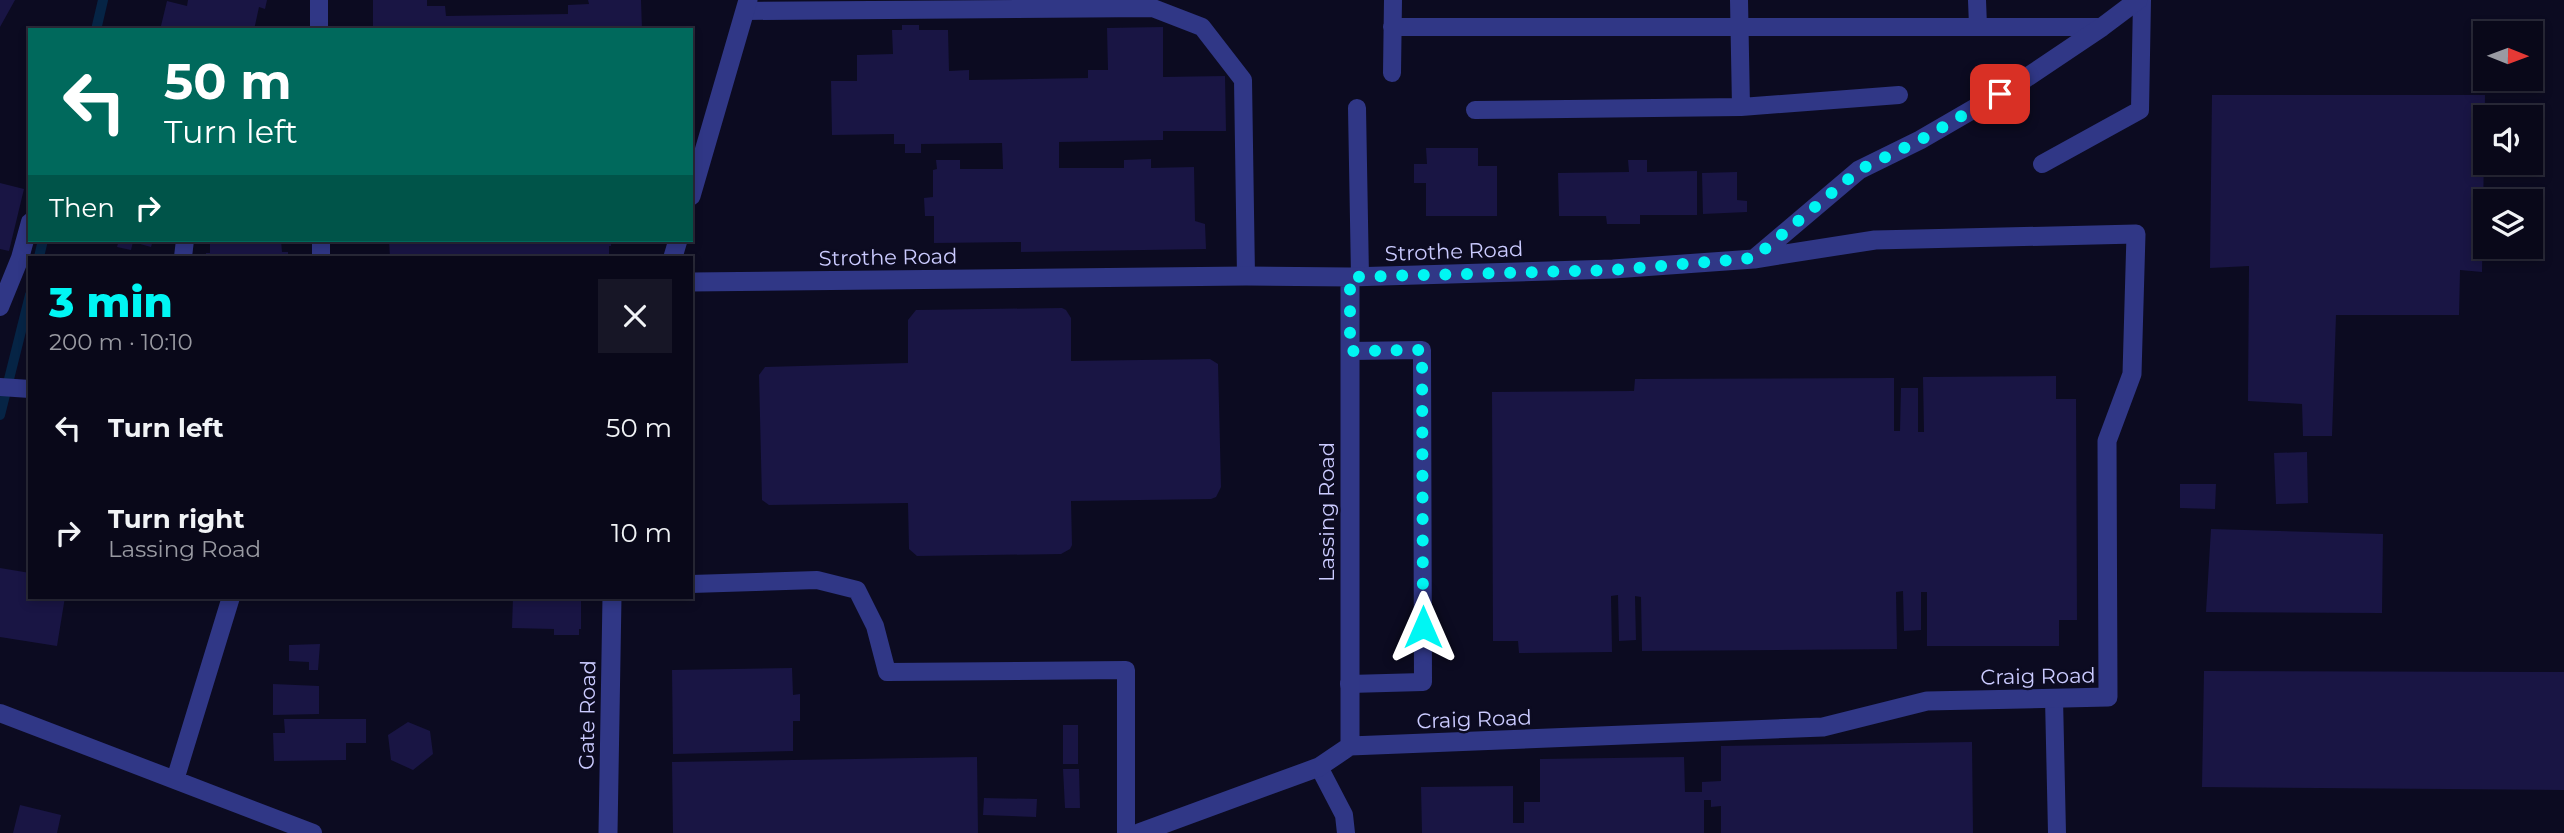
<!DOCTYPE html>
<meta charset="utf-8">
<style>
body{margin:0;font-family:Montserrat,sans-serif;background:#171626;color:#f1f3f6;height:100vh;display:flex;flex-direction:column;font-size:26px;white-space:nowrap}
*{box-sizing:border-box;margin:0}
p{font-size:23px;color:#999aa2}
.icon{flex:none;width:38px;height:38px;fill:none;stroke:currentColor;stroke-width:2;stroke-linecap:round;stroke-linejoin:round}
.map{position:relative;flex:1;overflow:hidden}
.side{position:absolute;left:28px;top:256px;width:665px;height:343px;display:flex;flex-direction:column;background:#090819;border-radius:0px;box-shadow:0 4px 10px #0003,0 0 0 2px #292938}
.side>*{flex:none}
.banner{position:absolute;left:28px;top:28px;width:665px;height:214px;border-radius:0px;box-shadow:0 4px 10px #0003,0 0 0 2px #292938;background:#00695c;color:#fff;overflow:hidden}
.needle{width:46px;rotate:91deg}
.buttons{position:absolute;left:2473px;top:21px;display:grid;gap:14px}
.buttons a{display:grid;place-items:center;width:70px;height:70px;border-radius:0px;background:#090819;box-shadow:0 4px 10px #0003,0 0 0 2px #292938;font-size:35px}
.pin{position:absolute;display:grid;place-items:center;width:60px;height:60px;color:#fff;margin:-30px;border-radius:14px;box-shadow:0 4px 10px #0006}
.me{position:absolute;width:77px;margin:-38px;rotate:0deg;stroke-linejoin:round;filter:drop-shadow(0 0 5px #0008)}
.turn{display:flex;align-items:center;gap:24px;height:147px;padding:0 21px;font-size:32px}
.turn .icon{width:91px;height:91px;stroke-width:2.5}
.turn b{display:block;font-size:49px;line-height:60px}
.then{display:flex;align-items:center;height:66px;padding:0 21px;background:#0003;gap:14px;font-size:26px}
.round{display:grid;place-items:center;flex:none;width:74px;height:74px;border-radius:0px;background:#171626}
.head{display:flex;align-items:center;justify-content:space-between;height:119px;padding:0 21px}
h1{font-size:42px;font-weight:800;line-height:52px;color:#00f6f3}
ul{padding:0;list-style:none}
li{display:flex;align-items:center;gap:21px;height:105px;padding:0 21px}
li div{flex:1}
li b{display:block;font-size:26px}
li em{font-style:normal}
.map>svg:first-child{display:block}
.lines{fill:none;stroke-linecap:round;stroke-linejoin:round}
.stream{stroke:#062445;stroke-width:10}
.building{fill:#191544}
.service{stroke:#303786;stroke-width:18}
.minor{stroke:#303786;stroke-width:19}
.route{stroke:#00f6f3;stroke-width:12;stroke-dasharray:0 21.6}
.labels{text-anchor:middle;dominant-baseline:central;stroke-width:5;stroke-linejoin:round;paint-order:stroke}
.street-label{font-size:21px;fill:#cbcbff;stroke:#0c0b21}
</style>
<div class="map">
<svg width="2564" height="833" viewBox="0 0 2564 833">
<rect width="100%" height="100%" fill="#0c0b21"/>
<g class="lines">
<path class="stream" d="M96 30 103 0
M39 257 43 240
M0 415 30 295"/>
</g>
<path class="building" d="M0 0H15L0 27Z
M188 0H267L265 9 259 7 254 30H160L167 1 187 6Z
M373 0H427V6H445L446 16 568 14V5L589 4 588 0H641L642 30H373Z
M902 25H919V30H948L949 71 969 70V80L1088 78V70H1108L1107 28 1163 27V77L1225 76 1226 131H1163V140L1059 142V168H1124V160L1151 159V168L1194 167 1195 221 1205 224 1206 249 1021 252V242L934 243V216H925L924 198 933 197V170L937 169 936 160H960V169H1003L1002 143 921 144V153H905V144H894V134L832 135 831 81H857V55L893 54 892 30H902Z
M2212 95H2485L2482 272 2460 270 2459 315H2336L2332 436H2303L2302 404 2248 401 2249 266 2210 268Z
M1426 148H1478V166H1497V216H1426V183H1414V164H1427Z
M1628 160H1647V172L1697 171V215H1640V224H1607L1606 216H1559L1558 173 1629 172Z
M1737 172V200L1747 201V212L1703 214 1702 173Z
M0 183 24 189 9 251 0 249Z
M119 240H153L151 247 133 242 131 250 117 247Z
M210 240H281L282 252H288V257H206V253H210Z
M389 240H611V246H609V257H390Z
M1062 308 1066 310 1071 318V361L1210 359 1218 364 1221 487 1216 497 1211 499 1071 501 1072 545 1070 549 1061 554 917 556 909 549 908 503 769 505 762 500 759 375 765 367 908 363V320L916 310Z
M2056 376V399H2076L2077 620H2059V646H1927V592H1921V630L1904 631 1903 591 1896 592 1897 649 1642 651 1641 597 1635 596 1636 640 1619 641 1618 595 1611 596 1612 652 1519 653 1518 641H1493L1492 392 1634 391 1635 379 1894 378V431H1900L1901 388H1918V432H1924L1923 377Z
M2307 452 2308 503 2276 504 2274 453Z
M2180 484H2216L2215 509 2180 508Z
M2211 529 2383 534 2382 613 2206 612Z
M0 568 30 573V597H65L57 646 0 637Z
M513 597H581V629H579V635H554V629L512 628Z
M320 644 318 670H309V662L289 661V645Z
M792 668 793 695 800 694V721H793V751L673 754 672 670Z
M2204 671 2564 672V790L2202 787Z
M273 684 319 686V714L273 715Z
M284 719H366V743H346V760L274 761 273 733H285Z
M408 722 430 731 433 754 413 770 391 760 388 735Z
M1063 725H1078V764H1063Z
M1972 742 1973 833H1721V806L1711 807V800H1704V833H1422L1421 787 1513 786V823H1524V802H1540V759L1684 757 1685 792H1702V782L1721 781V746Z
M977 757 978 833H673L672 762Z
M1063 769H1079L1080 808H1065Z
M984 798 1037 799 1036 817 983 815Z
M20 805 61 815 57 833H13Z"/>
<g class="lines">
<path class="service" d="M319 0V30
M1739 0 1741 107
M1977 0 1978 26
M745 11 1153 8 1202 27 1243 80 1246 276
M1392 27H2102
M1392 73 1393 0
M1357 108 1360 277
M1475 110 1741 107 1899 95
M2042 164 2140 110 2142 0
M321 240V257
M183 257 185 240
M0 307 20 258 30 222
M0 387 30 389
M691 584 817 580 857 590 875 626 887 672 1126 670V833
M1349 684 1423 682 1422 350 1350 351
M2054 698 2057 833
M0 713 175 780 231 597
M1319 767 1344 815 1346 833
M175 780 313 833"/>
<path class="minor" d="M691 196 748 0
M673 257 678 240
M1350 277V746
M691 282 1246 276 1350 277 1613 269 1754 259 1859 170 1920 140 2020 82 2102 27 2138 0
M608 833 612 597
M1139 833 1319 767 1350 746 1823 727 1927 701 2108 697 2107 441 2132 374 2136 234 1875 240 1754 259"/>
</g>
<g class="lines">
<path class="route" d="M1423 627 1422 350 1350 351V277L1613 270 1754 258 1859 170 1920 140 2000 94"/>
</g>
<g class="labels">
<g class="street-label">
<text transform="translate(1454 251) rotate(-2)">Strothe Road</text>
<text transform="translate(888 257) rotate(-1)">Strothe Road</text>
<text transform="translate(1326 512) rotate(-90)">Lassing Road</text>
<text transform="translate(2038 676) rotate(-1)">Craig Road</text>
<text transform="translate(587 715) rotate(-89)">Gate Road</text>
<text transform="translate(1474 719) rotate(-2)">Craig Road</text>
</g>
</g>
</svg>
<div class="buttons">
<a><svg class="needle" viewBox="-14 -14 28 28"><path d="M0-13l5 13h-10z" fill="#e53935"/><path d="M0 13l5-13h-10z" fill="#999aa2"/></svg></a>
<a><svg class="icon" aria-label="sound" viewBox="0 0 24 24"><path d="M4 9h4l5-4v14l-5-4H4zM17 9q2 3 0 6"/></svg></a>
<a><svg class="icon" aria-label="layers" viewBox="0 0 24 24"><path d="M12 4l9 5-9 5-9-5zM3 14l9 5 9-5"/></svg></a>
</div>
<div class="pin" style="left:2000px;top:94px;background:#d93025"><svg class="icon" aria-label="arrive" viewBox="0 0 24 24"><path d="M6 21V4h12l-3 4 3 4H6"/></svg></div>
<svg class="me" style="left:1423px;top:627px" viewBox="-20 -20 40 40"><path d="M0-17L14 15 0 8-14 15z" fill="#00f6f3" stroke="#fff" stroke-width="4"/></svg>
<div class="banner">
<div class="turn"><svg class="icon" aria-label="left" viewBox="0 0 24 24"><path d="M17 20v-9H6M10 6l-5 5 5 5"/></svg><div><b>50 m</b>Turn left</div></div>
<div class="then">Then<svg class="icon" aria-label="right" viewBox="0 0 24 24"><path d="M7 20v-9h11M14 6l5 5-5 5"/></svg></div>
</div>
<section class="side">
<div class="head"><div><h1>3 min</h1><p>200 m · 10:10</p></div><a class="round"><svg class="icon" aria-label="close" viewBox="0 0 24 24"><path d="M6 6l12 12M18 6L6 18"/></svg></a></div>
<ul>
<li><svg class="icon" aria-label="left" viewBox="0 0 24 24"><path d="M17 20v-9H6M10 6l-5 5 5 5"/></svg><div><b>Turn left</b></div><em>50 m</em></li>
<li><svg class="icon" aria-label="right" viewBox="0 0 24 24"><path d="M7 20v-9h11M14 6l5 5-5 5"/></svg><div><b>Turn right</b><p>Lassing Road</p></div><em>10 m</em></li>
</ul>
</section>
</div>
